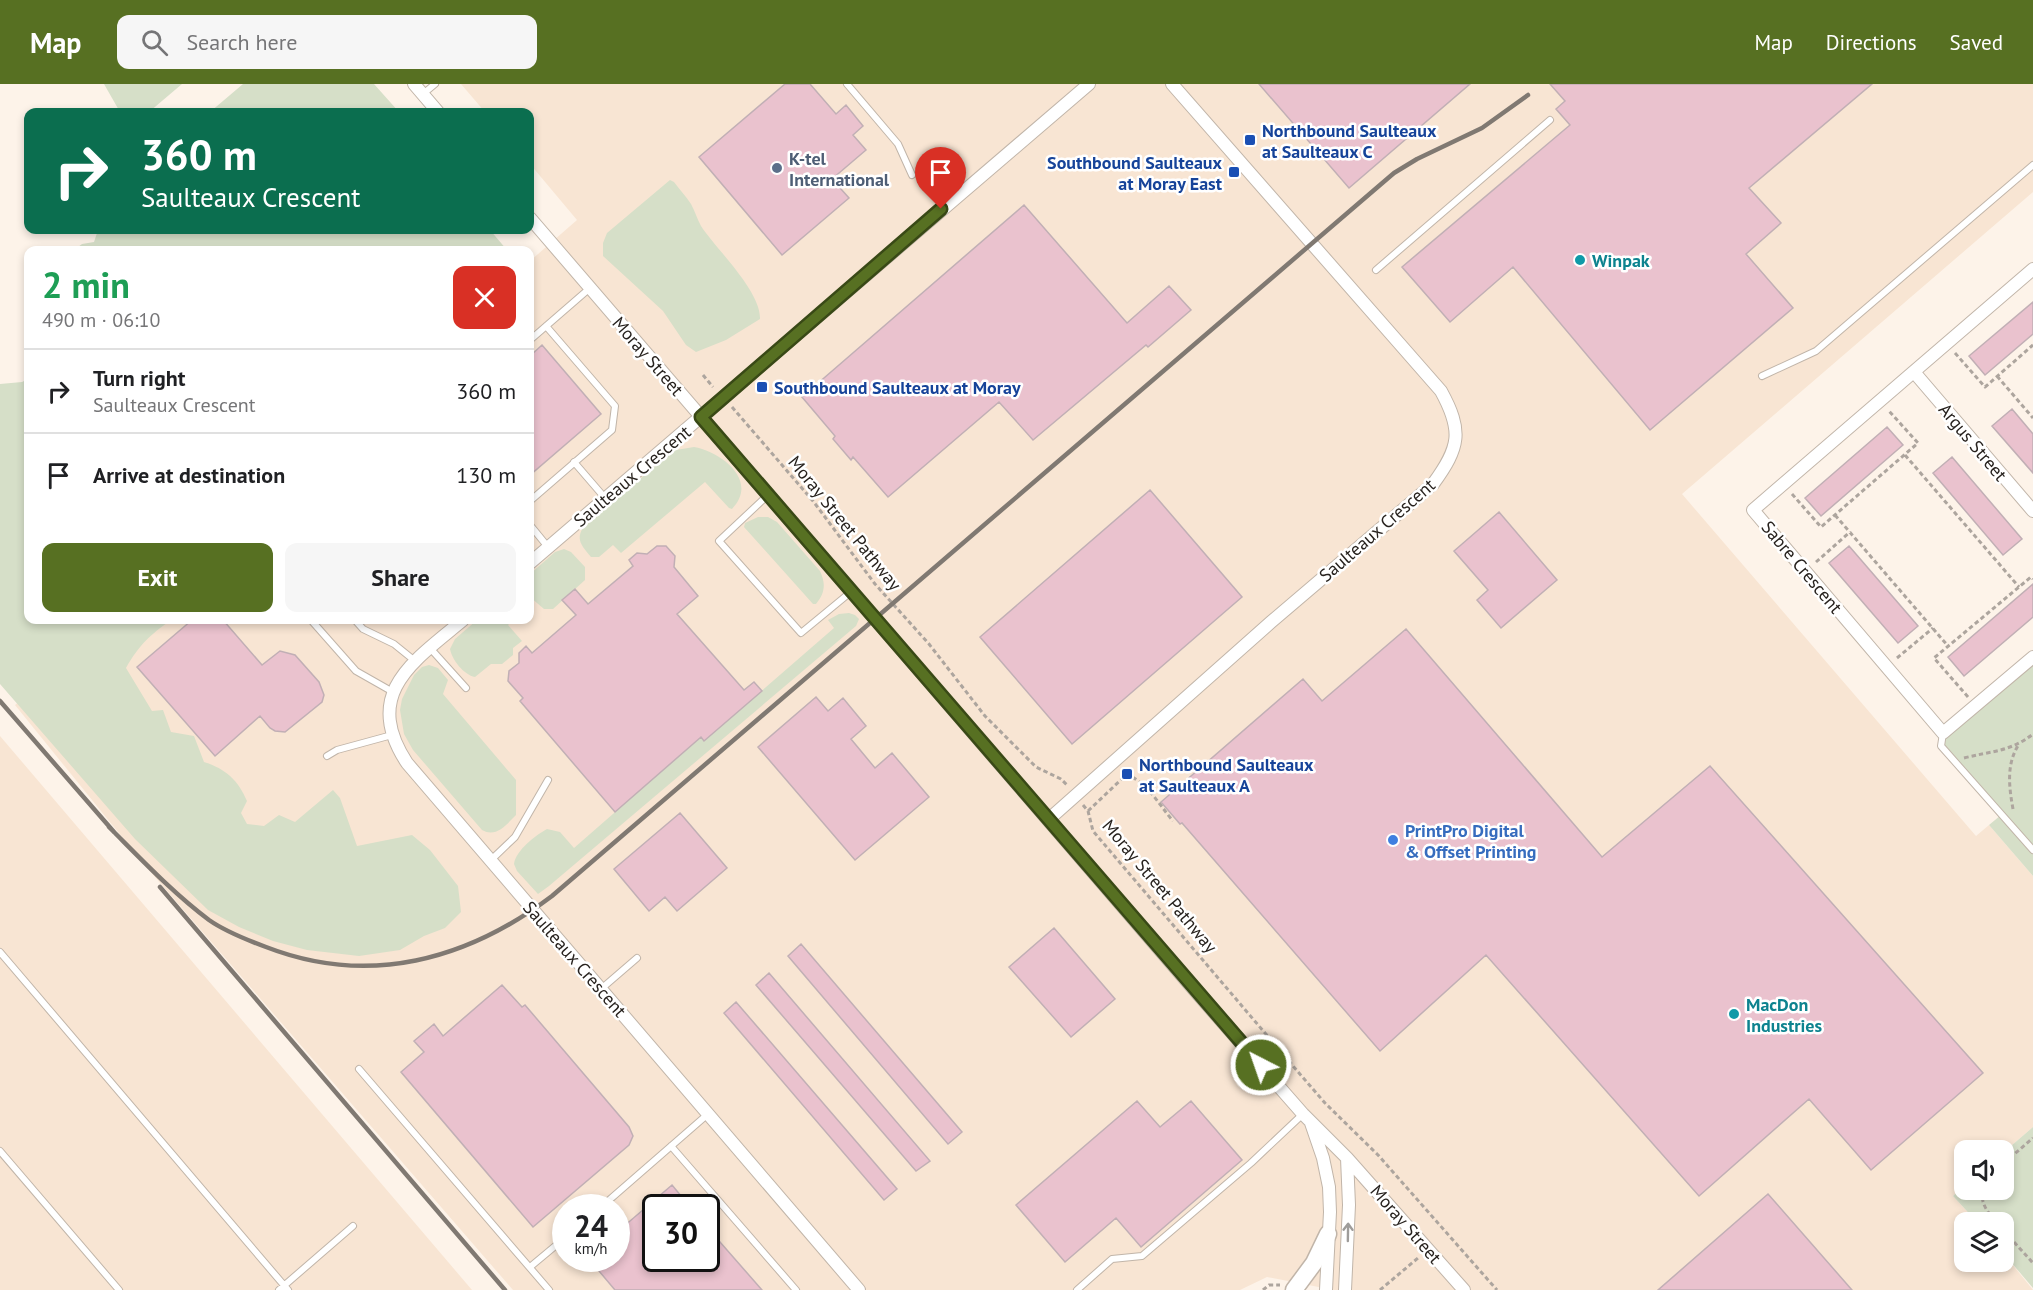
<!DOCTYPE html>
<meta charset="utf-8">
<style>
body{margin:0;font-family:"PT Sans",sans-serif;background:#f6f6f6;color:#202124;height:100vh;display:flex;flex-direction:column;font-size:22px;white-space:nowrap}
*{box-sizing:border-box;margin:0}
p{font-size:20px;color:#757577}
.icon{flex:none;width:33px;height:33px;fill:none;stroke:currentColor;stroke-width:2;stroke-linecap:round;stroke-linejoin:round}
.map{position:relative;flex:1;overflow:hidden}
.sheet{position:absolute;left:24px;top:162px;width:510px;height:378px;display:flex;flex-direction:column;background:#fff;border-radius:12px;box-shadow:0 3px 9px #0003}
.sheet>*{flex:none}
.guide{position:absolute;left:24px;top:24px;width:510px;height:126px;border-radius:12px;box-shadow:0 3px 9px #0003;background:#0b6e4f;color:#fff;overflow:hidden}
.fabs{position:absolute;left:1954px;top:1056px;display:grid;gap:12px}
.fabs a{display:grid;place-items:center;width:60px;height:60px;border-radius:12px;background:#fff;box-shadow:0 3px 9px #0003;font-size:30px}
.speed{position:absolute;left:552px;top:1110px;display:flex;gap:12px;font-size:30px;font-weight:700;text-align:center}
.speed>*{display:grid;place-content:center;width:78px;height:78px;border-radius:50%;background:#fff;box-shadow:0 3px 9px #0003;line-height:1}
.speed small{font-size:15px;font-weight:400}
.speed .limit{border:3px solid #111;border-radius:9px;background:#fff;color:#111}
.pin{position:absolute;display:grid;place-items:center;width:51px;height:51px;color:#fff;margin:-62px -26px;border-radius:50% 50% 50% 0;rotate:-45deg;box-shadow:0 0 6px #0007}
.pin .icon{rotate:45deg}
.me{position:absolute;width:66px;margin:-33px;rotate:319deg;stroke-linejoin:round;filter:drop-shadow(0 0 4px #0008)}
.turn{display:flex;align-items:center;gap:21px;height:126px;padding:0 18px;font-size:27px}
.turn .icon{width:78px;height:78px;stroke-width:2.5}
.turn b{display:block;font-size:42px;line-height:51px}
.round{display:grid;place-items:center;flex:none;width:63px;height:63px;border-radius:12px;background:#f6f6f6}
.head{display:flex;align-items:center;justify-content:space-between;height:102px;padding:0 18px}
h1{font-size:36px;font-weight:700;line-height:45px;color:#1e9e55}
.cta{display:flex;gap:12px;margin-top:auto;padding:12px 18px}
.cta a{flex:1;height:69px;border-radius:12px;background:#577022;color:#fff;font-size:24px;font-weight:700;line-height:69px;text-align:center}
.cta a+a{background:#f6f6f6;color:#202124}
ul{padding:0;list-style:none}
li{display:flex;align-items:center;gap:18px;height:84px;padding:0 18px;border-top:2px solid #e0e0e0}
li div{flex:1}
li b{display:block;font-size:22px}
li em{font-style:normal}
header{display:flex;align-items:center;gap:36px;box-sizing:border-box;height:84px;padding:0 30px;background:#577022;color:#fff}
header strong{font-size:28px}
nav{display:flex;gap:33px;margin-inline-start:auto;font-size:21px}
.search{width:420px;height:54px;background:#f6f6f6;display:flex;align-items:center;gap:15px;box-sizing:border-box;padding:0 21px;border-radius:12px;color:#757577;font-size:22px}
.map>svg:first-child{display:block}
.built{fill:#f8e5d3;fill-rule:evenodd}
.green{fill:#d6dfc8}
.building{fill:#eac2ce;stroke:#c1afb5;stroke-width:1.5}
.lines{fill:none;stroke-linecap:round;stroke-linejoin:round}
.service-casing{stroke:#c1b5a9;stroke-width:8}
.minor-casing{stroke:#c1b5a9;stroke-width:14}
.tertiary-casing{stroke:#c1b5a9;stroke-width:19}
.path{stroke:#ada59e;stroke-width:3;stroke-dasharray:4.5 3;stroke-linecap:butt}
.service{stroke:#fff;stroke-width:6}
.minor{stroke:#fff;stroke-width:12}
.tertiary{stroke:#fff;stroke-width:16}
.rail{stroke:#807972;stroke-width:4.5}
.oneway{stroke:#9e9c9a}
.route-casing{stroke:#394916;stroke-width:15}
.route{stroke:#577022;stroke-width:10}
.transit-dot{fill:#1a4fb4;stroke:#fff;stroke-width:2}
.service-dot{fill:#5c6f8a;stroke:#fff;stroke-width:2}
.culture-dot{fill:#0f9aa8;stroke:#fff;stroke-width:2}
.shop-dot{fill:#3f7fe0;stroke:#fff;stroke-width:2}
.labels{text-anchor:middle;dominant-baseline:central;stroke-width:5;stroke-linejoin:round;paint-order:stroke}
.transit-label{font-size:18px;font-weight:bold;fill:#164399;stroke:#fff;text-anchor:start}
.service-label{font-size:18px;font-weight:bold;fill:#4e5e75;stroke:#fff;text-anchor:start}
.culture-label{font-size:18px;font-weight:bold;fill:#0d838f;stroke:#fff;text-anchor:start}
.street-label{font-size:18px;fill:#27221e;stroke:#fff}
.shop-label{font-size:18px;font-weight:bold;fill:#366cbe;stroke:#fff;text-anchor:start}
</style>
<header>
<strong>Map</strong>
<div class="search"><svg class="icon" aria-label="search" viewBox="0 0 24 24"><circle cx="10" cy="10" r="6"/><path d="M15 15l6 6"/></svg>Search here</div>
<nav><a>Map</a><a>Directions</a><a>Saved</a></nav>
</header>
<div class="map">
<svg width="2033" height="1206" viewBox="0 0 2033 1206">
<rect width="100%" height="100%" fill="#fdf3e9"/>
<path class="built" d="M461 0H2033V108L1682 410 1976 752 1989 741 2033 792V1043L2004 1068 1965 1066V1101L1953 1112 1977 1138H1965V1178H2004V1170L2033 1206H1334L1267 1193 1240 1206H513L148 785 15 621 114 536H530V177L577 136 530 80V28H485ZM566 1124H616V1174H566ZM656 1124H706V1174H656Z
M0 652 472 1206H0Z"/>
<path class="green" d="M104 0H182L149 28H120Z
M243 0H374L399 28H210Z
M670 96 674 98C679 105 686 112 691 120 695 127 697 135 701 142 716 165 761 207 760 235L726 256 696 268 686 261 663 227 603 172V159L607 149Z
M98 146H490L507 166H74L82 160 94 158Z
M28 295V536H171C150 551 139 561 126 584L152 627 163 626 171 648 194 652 204 678C226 685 238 696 247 717L241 729 247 740 264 742 279 731 295 738 333 706 340 714 357 762 412 751 430 766 458 802 461 828 445 844 424 852 400 866 359 872 307 866 273 857 239 843 208 826 135 755 0 600V300L22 298Z
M694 363C722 368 759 397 732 425L729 424 705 398 621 469 613 461 599 473H591C583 463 575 456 583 444L669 370 676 366Z
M758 433H768L777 438 820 487C826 500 825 509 816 520H813L744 443 745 439Z
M564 465 571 468 585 483V496L553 525H544L530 513V490L555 468Z
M849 529 855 531 859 535 856 542 549 802 538 810 517 787 514 780C516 766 536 751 547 745L560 748 574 764 701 653 705 656 834 544 828 536 839 530Z
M477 536H513L508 541 522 557 513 564V571L502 580H491L475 593C464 591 452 576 450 565L455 555Z
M2033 573V792L1989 741 2001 731 1941 662 1943 649Z
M429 581 438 584 448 596 443 610 516 696V731C506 741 496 754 482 746L413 666 404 650 400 626 402 615 414 591 422 583Z
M2033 1043V1204L2004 1170V1138H1977L1953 1112 1965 1101V1106H2004V1068Z"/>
<path class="building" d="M785 0H810L836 30 846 21 863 42 853 51 866 66 832 95 849 114 782 171 699 73Z
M1259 0H1470L1349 104Z
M1550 0H1872L1749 104 1781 139 1746 170 1793 224 1650 346 1513 183 1450 238 1402 183 1570 41 1556 25 1565 17Z
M1024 121 1127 239 1169 202 1191 226 1148 263 1146 261 1033 356 999 318 888 413 853 373 851 376 833 355 835 352 802 313Z
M2033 218V250L1985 291 1969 272Z
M542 261 601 330 530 391V272Z
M2012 325 2033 350V389L1992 342Z
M1887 343 1903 361 1821 432 1805 414Z
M1952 373 2022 455 2003 471 1933 389Z
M1150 406 1242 513 1072 660 980 553Z
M1499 428 1557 496 1501 544 1477 516 1488 506 1454 467Z
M657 462H666L675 472 674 483 698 512 677 530 744 606 754 598 762 607 704 657 701 653 615 728 520 617 523 614 508 597 509 587 519 579V569L526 562 532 569 576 531 562 516 575 505 588 520 633 482 629 476 637 469 647 470Z
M1849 462 1918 542 1898 559 1829 479Z
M2033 500V533L1964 592 1948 573Z
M192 536H223L262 581 280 567 295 571 319 598 324 611 322 618 285 648 275 647 270 644 260 632 215 672 137 583Z
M1406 545 1602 773 1710 682 1983 989 1871 1086 1809 1015 1699 1112 1486 871 1380 967 1182 739 1180 740 1161 718 1303 595 1322 617Z
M816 613 828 627 843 614 866 642 851 655 875 684 892 669 929 713 855 776 758 663Z
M680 729 727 784 677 827 665 813 649 827 614 785Z
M1054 844 1115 915 1071 953 1009 883Z
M801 860 962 1048 948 1060 788 872Z
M769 889 930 1077 916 1087 756 901Z
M502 901 522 923 525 921 629 1043 633 1052 629 1061 533 1143 401 988 424 968 414 957 434 940 443 952Z
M736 918 897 1105 884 1116 724 929Z
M1137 1017 1160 1043 1191 1017 1242 1076 1141 1163 1116 1134 1065 1178 1016 1121Z
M672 1101 691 1124H656V1174H706V1142L762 1206H615L588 1174H616V1149Z
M1768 1110 1852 1206H1658Z"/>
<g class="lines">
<defs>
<path id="service" d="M847 0 898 60 912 91
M423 10 435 0
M1376 186 1550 36
M530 256 590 204
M1762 292 1816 267 2033 81
M574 378 605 414
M768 411 719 457 801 549 852 507
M530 417 612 346 615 322 546 242
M530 441 548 463
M311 536 356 587 393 608
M355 536 363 545 394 560 415 577
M430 564 466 604
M1943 649 1941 662 2033 766
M327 672 337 666 392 651
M491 776 515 753 548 696
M0 868 288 1206
M601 905 637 874
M359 985 549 1206
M671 1062 796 1206
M0 1067 119 1206
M600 1124 708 1030
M530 1183 566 1153
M279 1206 353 1142
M1077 1206 1112 1175 1142 1172 1251 1079 1303 1030"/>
<path id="minor" d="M414 0 438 28
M530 134 1190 901 1303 1030 1347 1074 1464 1206
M2033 185 1753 426 1943 649 2033 573
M1914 288 2033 427
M530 479 1089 0
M463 536C414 577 361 609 407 679L859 1206
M1048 736 1271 538 1433 400C1460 363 1463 347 1441 307L1172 0
M1311 1039 1323 1074 1329 1103 1330 1128 1326 1206
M1345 1206 1349 1121 1347 1074"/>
<path id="tertiary" d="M1294 1206 1314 1179 1328 1150"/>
</defs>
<use href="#service" class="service-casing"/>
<use href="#minor" class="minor-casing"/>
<use href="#tertiary" class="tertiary-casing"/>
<path class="path" d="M1955 269 1985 303 2033 261
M703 291 713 303
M1997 292 2033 334
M732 323 813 417 875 500 929 560 985 632 1036 683 1061 695 1068 702
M1905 371 2019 503
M1792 410 1821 443 1918 359 1889 327
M1835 431 1948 562
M1816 478 1850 448
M1897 574 1933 544
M1968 613 1934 574 2031 493 2033 495
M1964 674C1991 667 2010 668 2033 650
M1083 721 1088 727 1093 747 1110 767 1299 989 1325 1019 1378 1071 1497 1206
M2013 725C2009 703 2006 680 2019 660
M1088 727 1127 690C1150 702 1157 718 1173 737
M2004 1079 2033 1054
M1982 1106C1981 1120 1987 1128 1997 1138
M2004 1147 2033 1179
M1263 1206 1269 1201H1280
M1380 1206 1418 1174"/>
<use href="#service" class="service"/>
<use href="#minor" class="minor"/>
<use href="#tertiary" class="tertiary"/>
<path class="rail" d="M0 617 114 748
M109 743C141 775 173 809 209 836 226 848 247 856 266 863 369 903 467 876 552 812L1373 107 1394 89 1417 75 1482 44 1528 11
M160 803 505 1206"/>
</g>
<defs><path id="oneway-shaft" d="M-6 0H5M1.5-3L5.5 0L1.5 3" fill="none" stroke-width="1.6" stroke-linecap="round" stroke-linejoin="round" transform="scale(1.5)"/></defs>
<use class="oneway" href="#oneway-shaft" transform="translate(1348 1148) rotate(-89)"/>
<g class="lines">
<defs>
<path id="route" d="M941 125 701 333 1261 981"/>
</defs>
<use href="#route" class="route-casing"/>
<use href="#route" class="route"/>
</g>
<g class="transit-dot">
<rect x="1244" y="50" width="12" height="12" rx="3"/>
<rect x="1228" y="82" width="12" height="12" rx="3"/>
<rect x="756" y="297" width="12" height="12" rx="3"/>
<rect x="1121" y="684" width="12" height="12" rx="3"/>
</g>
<circle class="service-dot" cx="777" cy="84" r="6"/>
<g class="culture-dot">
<circle cx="1580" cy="176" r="6"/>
<circle cx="1734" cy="930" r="6"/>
</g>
<circle class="shop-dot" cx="1393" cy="756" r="6"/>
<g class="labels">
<g class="transit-label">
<text x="1262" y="46">Northbound Saulteaux<tspan x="1262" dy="21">at Saulteaux C</tspan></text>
<text x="1222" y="78" text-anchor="end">Southbound Saulteaux<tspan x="1222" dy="21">at Moray East</tspan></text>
<text x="774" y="303">Southbound Saulteaux at Moray</text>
<text x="1139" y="680">Northbound Saulteaux<tspan x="1139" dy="21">at Saulteaux A</tspan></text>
</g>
<g class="service-label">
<text x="789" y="74">K-tel<tspan x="789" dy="21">International</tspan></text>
</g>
<g class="culture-label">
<text x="1592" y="176">Winpak</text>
<text x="1746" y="920">MacDon<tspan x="1746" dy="21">Industries</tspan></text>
</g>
<g class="street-label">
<text transform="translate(648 272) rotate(49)">Moray Street</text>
<text transform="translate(1973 358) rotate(50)">Argus Street</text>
<text transform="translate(632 392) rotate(-40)">Saulteaux Crescent</text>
<text transform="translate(845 439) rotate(51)">Moray Street Pathway</text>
<text transform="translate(1377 446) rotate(-41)">Saulteaux Crescent</text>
<text transform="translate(1802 483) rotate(50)">Sabre Crescent</text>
<text transform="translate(1160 802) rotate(50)">Moray Street Pathway</text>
<text transform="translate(575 875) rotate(49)">Saulteaux Crescent</text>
<text transform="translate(1406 1140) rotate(49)">Moray Street</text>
</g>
<g class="shop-label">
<text x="1405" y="746">PrintPro Digital<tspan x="1405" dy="21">&amp; Offset Printing</tspan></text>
</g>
</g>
</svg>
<div class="fabs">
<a><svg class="icon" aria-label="sound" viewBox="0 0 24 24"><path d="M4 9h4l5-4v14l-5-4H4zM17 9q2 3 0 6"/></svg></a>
<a><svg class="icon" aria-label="layers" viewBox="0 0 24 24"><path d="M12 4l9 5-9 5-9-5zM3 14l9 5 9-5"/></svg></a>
</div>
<div class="speed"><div>24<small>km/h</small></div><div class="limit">30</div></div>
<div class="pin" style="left:941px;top:125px;background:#d93025"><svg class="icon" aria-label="arrive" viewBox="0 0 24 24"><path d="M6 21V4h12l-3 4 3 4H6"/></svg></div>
<svg class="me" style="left:1261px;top:981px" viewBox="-20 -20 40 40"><circle r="17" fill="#577022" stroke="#fff" stroke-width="3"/><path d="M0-11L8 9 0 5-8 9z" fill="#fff"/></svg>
<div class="guide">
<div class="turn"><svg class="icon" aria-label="right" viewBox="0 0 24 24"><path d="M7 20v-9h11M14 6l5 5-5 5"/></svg><div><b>360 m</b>Saulteaux Crescent</div></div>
</div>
<section class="sheet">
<div class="head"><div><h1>2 min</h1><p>490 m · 06:10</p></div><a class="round" style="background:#d93025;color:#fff"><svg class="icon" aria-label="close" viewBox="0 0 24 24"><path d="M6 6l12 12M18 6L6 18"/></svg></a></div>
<ul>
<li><svg class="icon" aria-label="right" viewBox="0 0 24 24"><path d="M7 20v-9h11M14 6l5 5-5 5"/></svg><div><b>Turn right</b><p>Saulteaux Crescent</p></div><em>360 m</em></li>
<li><svg class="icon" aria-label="arrive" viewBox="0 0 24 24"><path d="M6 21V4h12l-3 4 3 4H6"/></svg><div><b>Arrive at destination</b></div><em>130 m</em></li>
</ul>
<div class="cta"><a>Exit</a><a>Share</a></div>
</section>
</div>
